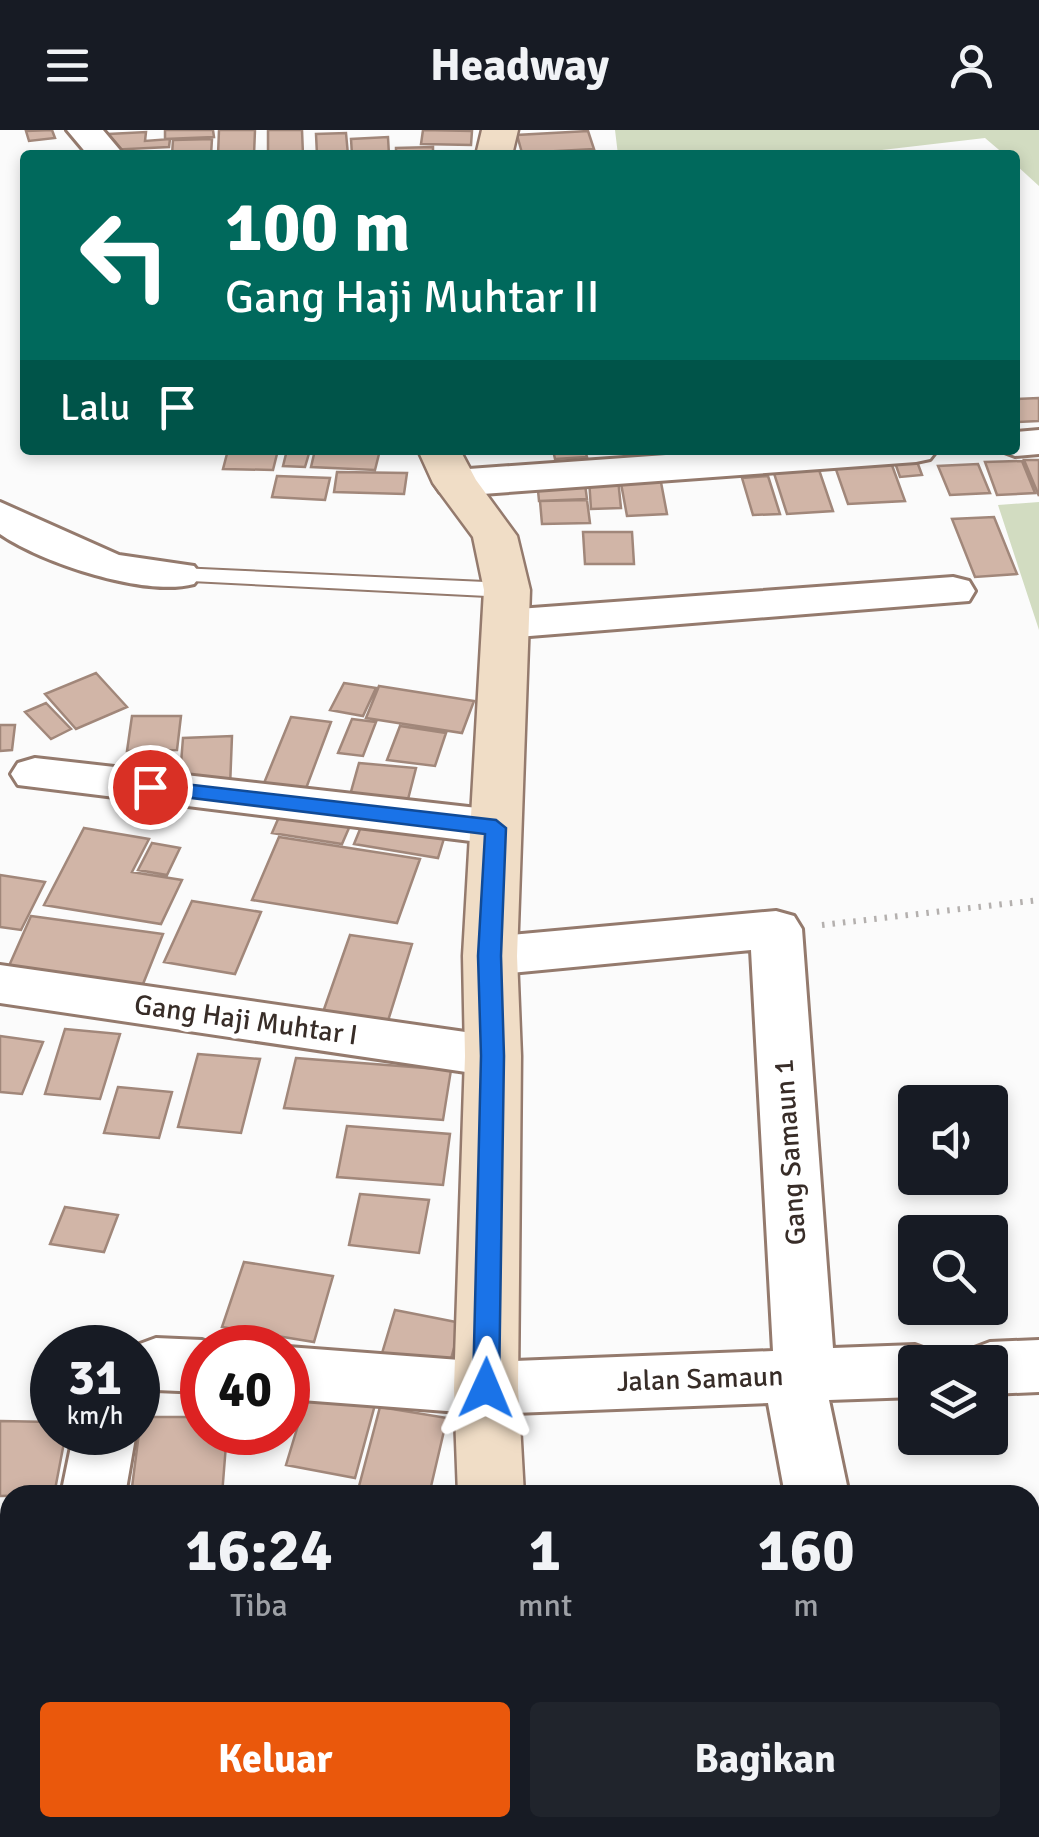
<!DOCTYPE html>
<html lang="id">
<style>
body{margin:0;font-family:Signika,sans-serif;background:#20242c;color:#f1f3f6;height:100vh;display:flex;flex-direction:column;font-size:38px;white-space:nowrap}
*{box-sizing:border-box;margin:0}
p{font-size:32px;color:#9ea1a6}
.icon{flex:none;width:55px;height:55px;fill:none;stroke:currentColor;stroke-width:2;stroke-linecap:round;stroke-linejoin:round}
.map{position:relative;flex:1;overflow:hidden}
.side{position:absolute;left:0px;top:1355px;width:1040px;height:352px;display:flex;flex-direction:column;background:#171b24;border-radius:30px 30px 0 0;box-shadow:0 5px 15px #0003}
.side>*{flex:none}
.top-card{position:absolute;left:20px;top:20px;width:1000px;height:305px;border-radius:10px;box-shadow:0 5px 15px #0003;background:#00695c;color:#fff;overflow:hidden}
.tools{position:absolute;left:898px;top:955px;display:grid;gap:20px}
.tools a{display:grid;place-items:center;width:110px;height:110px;border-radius:10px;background:#171b24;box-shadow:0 5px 15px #0003;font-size:50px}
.speed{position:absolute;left:30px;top:1195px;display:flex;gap:20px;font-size:50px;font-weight:700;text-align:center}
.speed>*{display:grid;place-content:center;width:130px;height:130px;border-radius:50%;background:#171b24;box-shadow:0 5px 15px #0003;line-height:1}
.speed small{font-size:25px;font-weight:400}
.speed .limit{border:15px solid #d22;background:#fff;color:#111}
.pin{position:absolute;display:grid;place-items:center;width:85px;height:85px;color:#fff;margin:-42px;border:5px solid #fff;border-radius:50%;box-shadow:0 2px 10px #0007}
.me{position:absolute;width:110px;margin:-55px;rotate:1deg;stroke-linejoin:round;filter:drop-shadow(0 0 8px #0008)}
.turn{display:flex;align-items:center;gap:35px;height:210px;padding:0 40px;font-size:45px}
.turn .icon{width:130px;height:130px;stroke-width:2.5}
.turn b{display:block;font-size:70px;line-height:85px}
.then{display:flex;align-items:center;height:95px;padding:0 40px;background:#0003;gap:20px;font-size:38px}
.eta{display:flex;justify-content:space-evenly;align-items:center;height:170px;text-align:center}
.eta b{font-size:60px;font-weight:800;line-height:70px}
.action{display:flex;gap:20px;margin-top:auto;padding:20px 40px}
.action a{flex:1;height:115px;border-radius:10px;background:#ea580c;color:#fff;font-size:40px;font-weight:800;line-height:115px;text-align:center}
.action a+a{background:#20242c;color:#f1f3f6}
header{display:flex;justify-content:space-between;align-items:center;height:130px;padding:0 40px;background:#171b24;font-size:45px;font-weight:800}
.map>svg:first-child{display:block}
.green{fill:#d2dcc1}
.building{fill:#d1b5a7;stroke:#a1877a;stroke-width:2.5}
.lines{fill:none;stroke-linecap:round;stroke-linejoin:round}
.lane-casing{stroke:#947a6d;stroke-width:4}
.street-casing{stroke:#947a6d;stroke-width:6}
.secondary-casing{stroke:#947a6d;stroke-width:5}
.path{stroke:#b4b0ae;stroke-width:6;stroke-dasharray:2.5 8;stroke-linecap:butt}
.lane{fill:#fff;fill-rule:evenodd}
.street{fill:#fff;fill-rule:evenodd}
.secondary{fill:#f0ddc6;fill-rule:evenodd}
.route{fill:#1a73e8;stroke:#114b97;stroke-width:2.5}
.labels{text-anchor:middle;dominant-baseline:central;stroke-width:10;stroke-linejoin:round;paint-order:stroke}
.street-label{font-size:28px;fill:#382d28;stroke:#fff}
</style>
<header><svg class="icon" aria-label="menu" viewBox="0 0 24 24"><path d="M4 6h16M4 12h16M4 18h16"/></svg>Headway<svg class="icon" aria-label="person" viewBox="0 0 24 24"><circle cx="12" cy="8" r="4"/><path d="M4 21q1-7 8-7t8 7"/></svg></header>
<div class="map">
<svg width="1039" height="1707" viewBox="0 0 1039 1707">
<rect width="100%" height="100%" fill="#fbfbfb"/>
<path class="green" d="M615 0H1039V56L1015 34V25H1005L985 8 839 25H618Z
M1039 372V500L998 375Z"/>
<path class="building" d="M52 0 55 8 29 11 26 1Z
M165 0H213L214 7 165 9Z
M219 0H255L254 25H218Z
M268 0H302L303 25H268Z
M423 0 472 1 471 15 421 14Z
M588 1 594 19 522 23 517 5Z
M146 2 145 11 170 9 169 17 108 20 109 4Z
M346 3 348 25H317L316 4Z
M388 7 389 25H352L351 9Z
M212 9 211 25H172L173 10Z
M433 17V25H396V18Z
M1039 268V291L1018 292 1015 269Z
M228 320H278L273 340 223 339Z
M287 320H310L305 337 283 336Z
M315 320H380L375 340 311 337Z
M553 320H585L587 327 555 329Z
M915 326 922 345 900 347 893 327Z
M889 327 905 371 848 374 833 331Z
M1024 330H1039V366Z
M816 331 833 381 787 384 771 334Z
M1022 331 1035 363 997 365 985 332Z
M978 334 990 363 950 365 938 336Z
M337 342 407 343 404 364 334 362Z
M277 346 330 348 325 370 272 367Z
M768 346 780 384 753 385 742 348Z
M584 347 587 369 539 371 537 350Z
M660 347 667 384 627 386 620 348Z
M589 349H618L621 378 591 379Z
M587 370 590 393 542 394 540 371Z
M994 387 1017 444 975 447 952 389Z
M583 402H632L634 434H585Z
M96 543 127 577 76 599 45 564Z
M344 553 376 558 363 586 330 580Z
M379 556 474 571 462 603 366 588Z
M46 573 71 599 51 609 25 582Z
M132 586H181L177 620 127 621Z
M291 587 331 592 302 669 260 663Z
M352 589 376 592 363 626 338 623Z
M0 595H15L12 620 0 621Z
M400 596 446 603 435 636 387 630Z
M232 606 230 657 179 659 183 608Z
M359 633 416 638 405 681 347 676Z
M282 680 352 691 342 714 272 703Z
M363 692 445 705 438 728 354 714Z
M84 698 149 709 132 742 182 750 161 794 44 775Z
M279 707 420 729 397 793 252 770Z
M152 713 180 718 167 745 138 740Z
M0 745 45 752 21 800 0 797Z
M192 771 261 782 235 844 164 832Z
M31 786 163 804 139 864 5 845Z
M350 805 412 814 387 894 322 885Z
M65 899 120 904 100 969 45 964Z
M0 906 43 912 22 964 0 962Z
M198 924 260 929 241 1003 178 997Z
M296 928 451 940 443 990 284 978Z
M118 957 172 962 159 1008 104 1003Z
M347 996 450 1004 443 1055 337 1047Z
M360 1064 429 1070 419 1123 349 1115Z
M65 1077 118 1085 104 1122 50 1114Z
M244 1132 333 1146 314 1212 222 1197Z
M395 1180 461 1193 447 1243 380 1230Z
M309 1259 376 1271 355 1348 286 1335Z
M380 1277 447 1288 429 1365 358 1360Z
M141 1287H202V1302H227L222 1365H131Z
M0 1291 52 1292V1302H66L54 1365 0 1366Z
M0 1393H10V1456H0Z
M0 1476H10V1559L0 1558Z
M0 1573H10L7 1650 0 1649Z"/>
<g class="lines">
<defs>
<path id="lane" d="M179 438 507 453 519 460 507 467 171 450 168 445Z"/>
<path id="street" d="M67 0H103L124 25H88Z
M1039 300V324L1015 326 999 320H1015V302Z
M736 320H937L930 329 916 332 455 366 440 362 434 353 440 344 455 340Z
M0 372 119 425 194 436 201 445 194 454C145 467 42 433 0 404Z
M953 447 969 451 975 461 969 471 505 508 489 504 483 494 489 484 505 480Z
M35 628 495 680 512 685 520 697 512 709 495 714 18 655 11 644 18 633Z
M776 781 794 786 802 799 833 1218 915 1215 937 1223 941 1232H915V1267L829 1270 849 1365H785L768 1273 486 1284 288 1269V1217L486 1232 773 1221 751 820 490 845 472 839 464 826 472 813 490 807Z
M0 835 493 906 512 912 520 926 512 940 493 946 0 873Z
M156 1208 202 1210 223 1218H202V1262L156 1260 138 1266V1218H129Z
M1039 1210V1262L990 1264V1232H962L969 1220 990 1212Z
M74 1302H136L125 1365H61Z"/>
<path id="secondary" d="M482 0H518L512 25H476Z
M418 320H460L476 350 517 406 530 460 517 826 521 926 518 1258 524 1365H458L454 1258 465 926 463 826 484 460 473 407 433 353Z
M524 1698H598L600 1707H526Z"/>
</defs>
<use href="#lane" class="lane-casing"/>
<use href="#street" class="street-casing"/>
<use href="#secondary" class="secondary-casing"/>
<path class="path" d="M822 795 1039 770"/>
<use href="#lane" class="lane"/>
<use href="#street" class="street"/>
<use href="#secondary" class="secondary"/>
</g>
<path class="route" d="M150 650 496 690 506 698 501 826 504 926 499 1258 495 1266 486 1269 477 1266 473 1258 481 926 478 826 485 704 143 662 140 657Z"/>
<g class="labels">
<g class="street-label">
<text transform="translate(246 890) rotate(8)">Gang Haji Muhtar I</text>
<text transform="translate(790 1022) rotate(-94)">Gang Samaun 1</text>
<text transform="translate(700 1249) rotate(-2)">Jalan Samaun</text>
</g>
</g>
</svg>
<div class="tools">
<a><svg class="icon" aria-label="sound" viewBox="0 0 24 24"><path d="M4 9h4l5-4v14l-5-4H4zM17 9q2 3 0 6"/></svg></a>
<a><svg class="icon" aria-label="search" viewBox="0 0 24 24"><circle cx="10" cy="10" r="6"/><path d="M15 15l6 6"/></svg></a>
<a><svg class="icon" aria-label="layers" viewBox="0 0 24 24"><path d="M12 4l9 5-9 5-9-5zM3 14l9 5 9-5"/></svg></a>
</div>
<div class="speed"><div>31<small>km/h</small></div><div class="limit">40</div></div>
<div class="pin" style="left:150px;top:657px;background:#d93025"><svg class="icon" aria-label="arrive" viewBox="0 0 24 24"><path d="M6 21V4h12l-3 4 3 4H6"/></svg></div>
<svg class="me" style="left:486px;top:1258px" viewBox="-20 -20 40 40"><path d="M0-17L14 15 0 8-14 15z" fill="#1a73e8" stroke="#fff" stroke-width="4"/></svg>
<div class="top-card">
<div class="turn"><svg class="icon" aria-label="left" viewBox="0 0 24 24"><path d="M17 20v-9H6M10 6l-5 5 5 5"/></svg><div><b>100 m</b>Gang Haji Muhtar II</div></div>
<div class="then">Lalu<svg class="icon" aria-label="arrive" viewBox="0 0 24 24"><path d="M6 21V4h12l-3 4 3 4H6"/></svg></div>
</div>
<section class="side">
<div class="eta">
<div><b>16:24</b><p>Tiba</p></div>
<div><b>1</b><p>mnt</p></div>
<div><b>160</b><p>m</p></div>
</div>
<div class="action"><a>Keluar</a><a>Bagikan</a></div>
</section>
</div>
